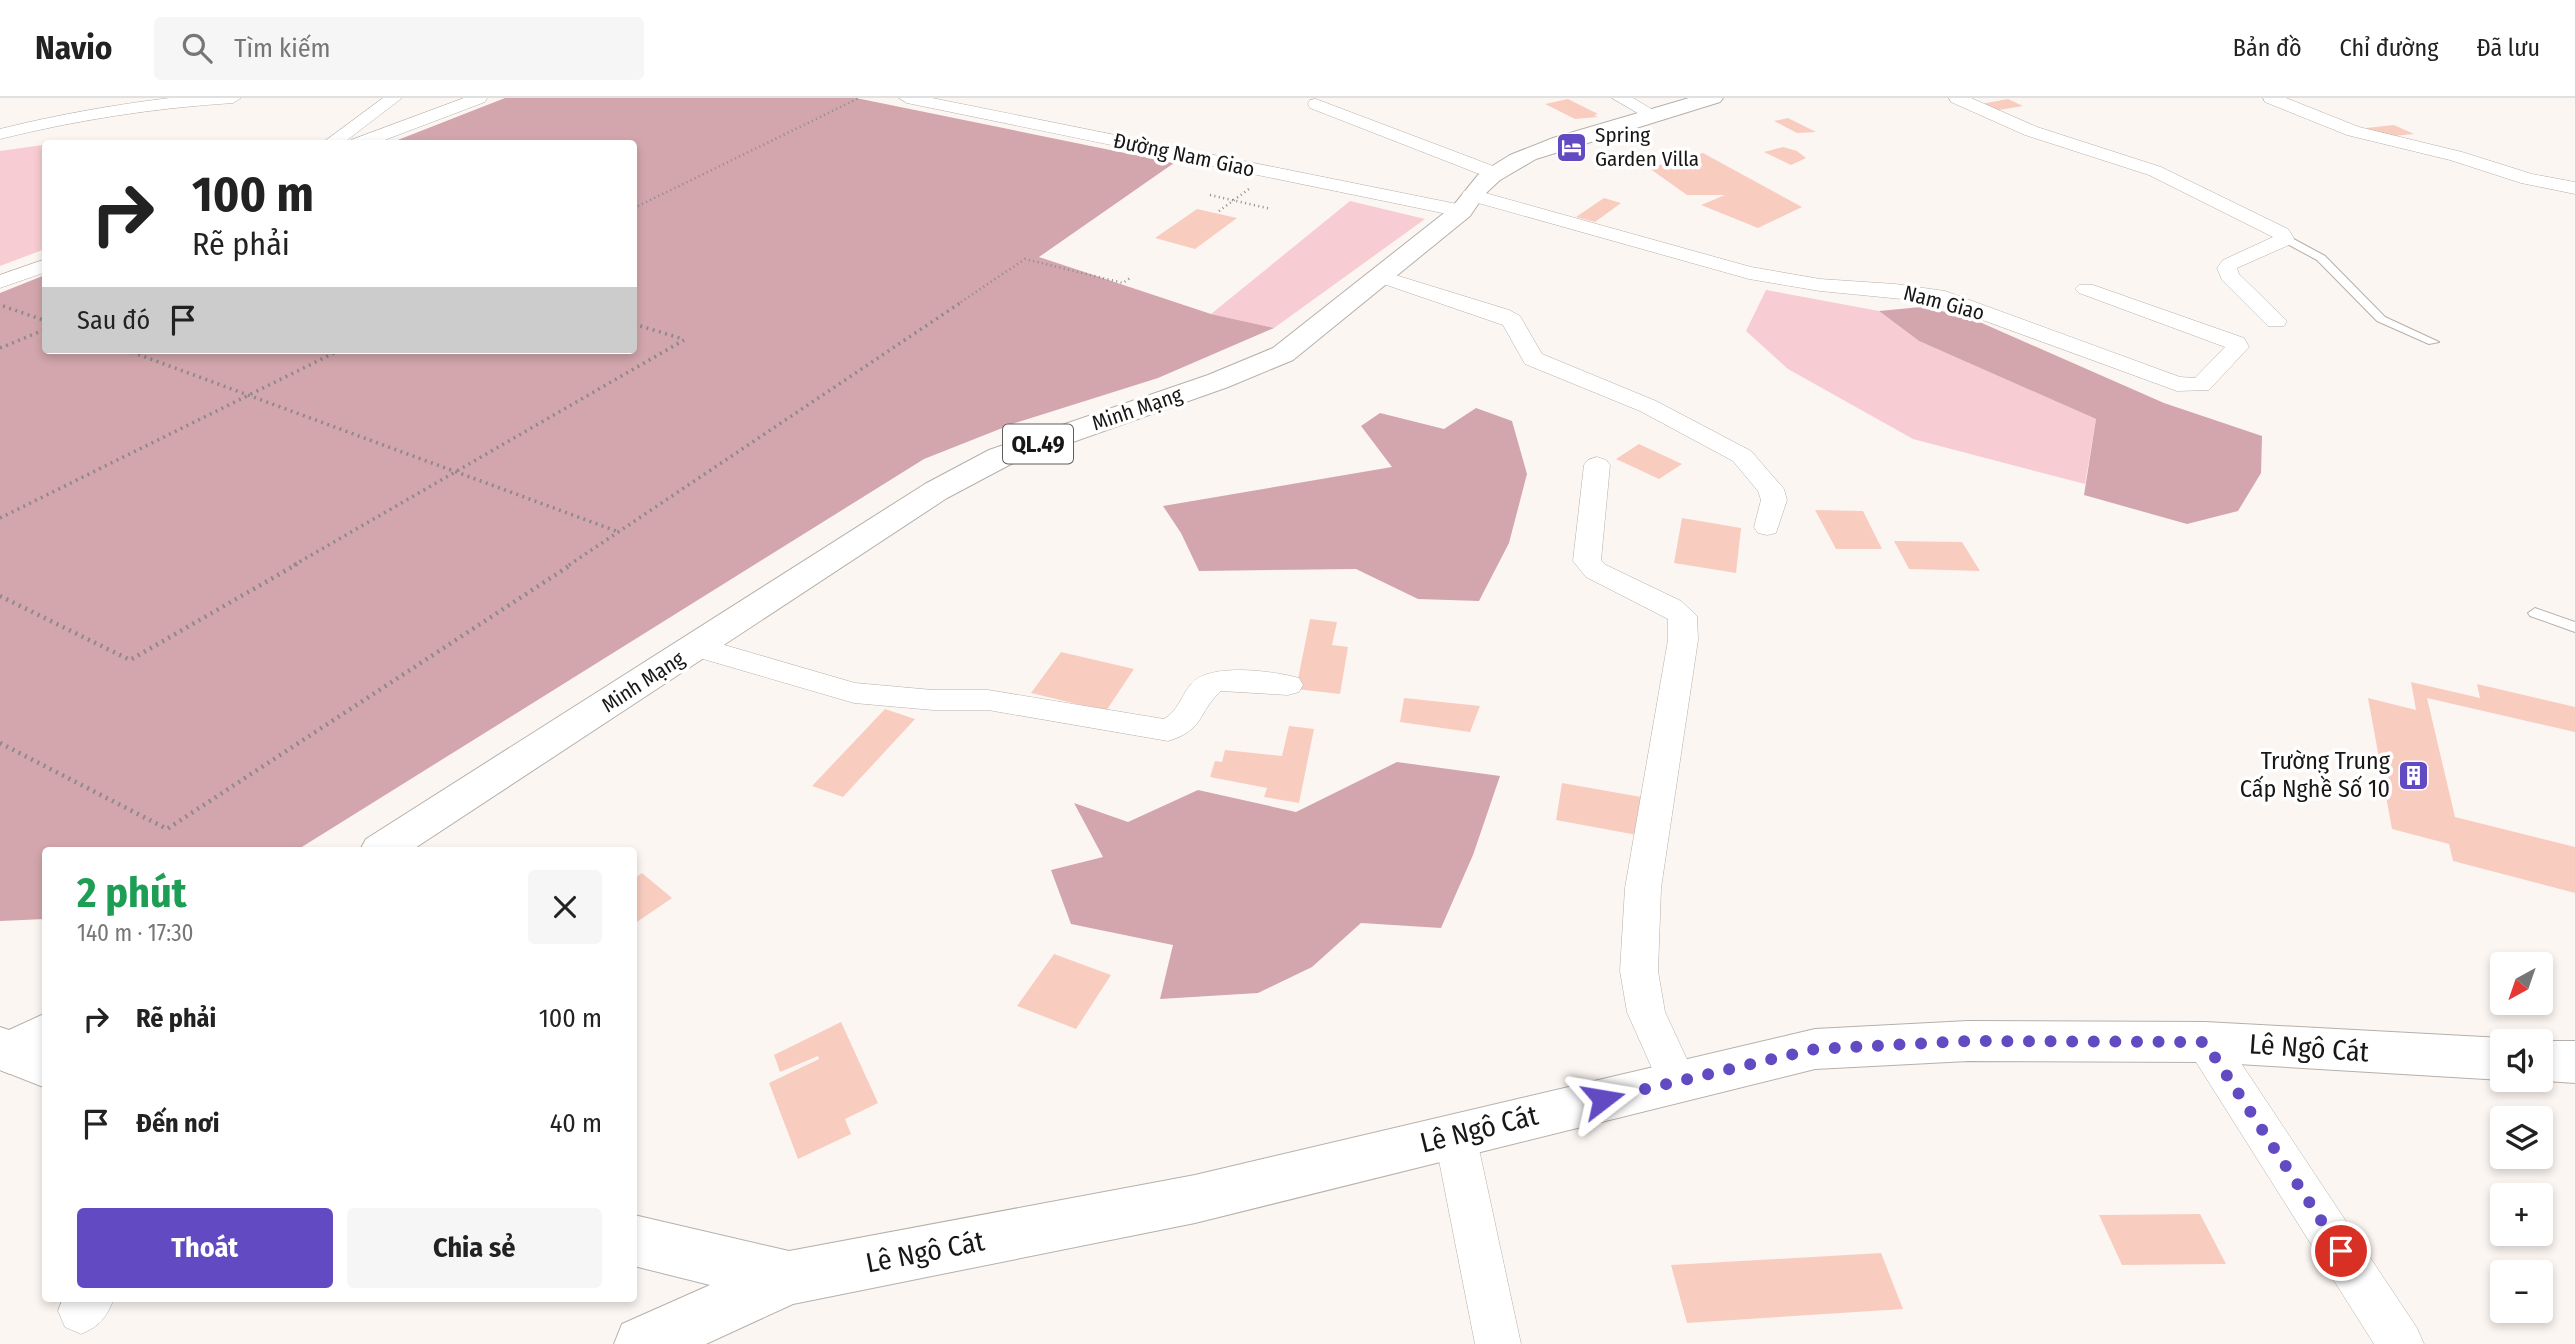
<!DOCTYPE html>
<html lang="vi">
<meta charset="utf-8">
<style>
body{margin:0;font-family:"Fira Sans Condensed",sans-serif;background:#f6f6f6;color:#222;height:100vh;display:flex;flex-direction:column;font-size:26px;white-space:nowrap}
*{box-sizing:border-box;margin:0}
p{font-size:23px;color:#767676}
.icon{flex:none;width:38px;height:38px;fill:none;stroke:currentColor;stroke-width:2;stroke-linecap:round;stroke-linejoin:round}
.map{position:relative;flex:1;overflow:hidden}
.drawer{position:absolute;left:42px;top:749px;width:595px;height:455px;display:flex;flex-direction:column;background:#fff;border-radius:7px;box-shadow:0 4px 10px #0003}
.drawer>*{flex:none}
.guide{position:absolute;left:42px;top:42px;width:595px;height:214px;border-radius:7px;box-shadow:0 4px 10px #0003;background:#fff;color:#222;overflow:hidden}
.needle{width:46px;rotate:220deg}
.tools{position:absolute;left:2490px;top:854px;display:grid;gap:14px}
.tools a{display:grid;place-items:center;width:63px;height:63px;border-radius:7px;background:#fff;box-shadow:0 4px 10px #0003;font-size:35px}
.pin{position:absolute;display:grid;place-items:center;width:60px;height:60px;color:#fff;margin:-30px;border:4px solid #fff;border-radius:50%;box-shadow:0 2px 7px #0007}
.me{position:absolute;width:77px;margin:-38px;rotate:76deg;stroke-linejoin:round;filter:drop-shadow(0 0 5px #0008)}
.turn{display:flex;align-items:center;gap:24px;height:147px;padding:0 35px;font-size:32px}
.turn .icon{width:91px;height:91px;stroke-width:2.5}
.turn b{display:block;font-size:49px;line-height:60px}
.then{display:flex;align-items:center;height:66px;padding:0 35px;background:#0003;gap:14px;font-size:26px}
.round{display:grid;place-items:center;flex:none;width:74px;height:74px;border-radius:7px;background:#f6f6f6}
.headline{display:flex;align-items:center;justify-content:space-between;height:119px;padding:0 35px}
h1{font-size:42px;font-weight:700;line-height:52px;color:#1e9e55}
.action{display:flex;gap:14px;margin-top:auto;padding:14px 35px}
.action a{flex:1;height:80px;border-radius:7px;background:#624ac3;color:#fff;font-size:28px;font-weight:700;line-height:80px;text-align:center}
.action a+a{background:#f6f6f6;color:#222}
ul{padding:0;list-style:none}
li{display:flex;align-items:center;gap:21px;height:105px;padding:0 35px}
li div{flex:1}
li b{display:block;font-size:26px}
li em{font-style:normal}
header{display:flex;align-items:center;gap:42px;box-sizing:border-box;height:98px;padding:0 35px;background:#fff;border-bottom:2px solid #e0e0e0}
header strong{font-size:33px}
nav{display:flex;gap:38px;margin-inline-start:auto;font-size:24px}
.search{width:490px;height:63px;background:#f6f6f6;display:flex;align-items:center;gap:18px;box-sizing:border-box;padding:0 24px;border-radius:7px;color:#767676;font-size:26px}
.map>svg:first-child{display:block}
.green{fill:#f7ccd2}
.forest{fill:#d2a6ac}
.building{fill:#f9ccc0}
.lines{fill:none;stroke-linecap:round;stroke-linejoin:round}
.service-casing{stroke:#b5b0ab;stroke-width:2}
.minor-casing{stroke:#b5b0ab;stroke-width:1}
.tertiary-casing{stroke:#b5b0ab;stroke-width:2}
.trunk-casing{stroke:#b5b0ab;stroke-width:2}
.path-far2{stroke:#8e8a87;stroke-width:2.5;stroke-dasharray:1 3.5;stroke-linecap:butt}
.path-far1{stroke:#8e8a87;stroke-width:3.5;stroke-dasharray:2 4.5;stroke-linecap:butt}
.path{stroke:#8e8a87;stroke-width:4.5;stroke-dasharray:2 5;stroke-linecap:butt}
.service{fill:#fff;fill-rule:evenodd}
.minor{fill:#fff;fill-rule:evenodd}
.tertiary{fill:#fff;fill-rule:evenodd}
.trunk{fill:#fff;fill-rule:evenodd}
.route{stroke:#624ac3;stroke-width:12;stroke-dasharray:0 21.6}
.labels{text-anchor:middle;dominant-baseline:central;stroke-width:7;stroke-linejoin:round;paint-order:stroke}
.far-poi-label{font-size:21px;fill:#191716;stroke:#fff;text-anchor:start}
.far-street-label{font-size:21px;fill:#191716;stroke:#fff}
.shield{fill:#fff;stroke:#5e5d5c;stroke-width:2}
.shield-label{font-size:23px;font-weight:bold;fill:#191716}
.poi-label{font-size:24px;fill:#191716;stroke:#fff;text-anchor:end}
.near-street-label{font-size:28px;fill:#191716;stroke:#fff}
</style>
<header>
<strong>Navio</strong>
<div class="search"><svg class="icon" aria-label="search" viewBox="0 0 24 24"><circle cx="10" cy="10" r="6"/><path d="M15 15l6 6"/></svg>Tìm kiếm</div>
<nav><a>Bản đồ</a><a>Chỉ đường</a><a>Đã lưu</a></nav>
</header>
<div class="map">
<svg width="2575" height="1246" viewBox="0 0 2575 1246">
<rect width="100%" height="100%" fill="#fcf6f2"/>
<path class="green" d="M78 42 99 45 46 46 45 151 0 168V53Z
M1350 103 1425 121 1274 230 1211 216Z
M1766 192 1879 213 1919 243 2096 321 2085 386 1913 341 1788 271 1746 233Z"/>
<path class="forest" d="M505 0H856L1174 65 1039 159 1211 216 1274 230 1158 280 1015 325 924 361 297 752H46L45 821 0 823V195L45 177 46 252H634V46L390 45Z
M1921 209 1966 218 2164 305 2262 338 2261 375 2238 413 2187 426 2084 397 2096 321 1919 243 1879 213Z
M1476 310 1512 323 1527 376 1509 445 1479 503 1418 501 1356 471 1199 473 1181 435 1163 408 1392 369 1361 328 1380 315 1444 331Z
M1397 664 1500 678 1473 757 1441 830 1361 825 1312 869 1258 895 1160 901 1173 847 1071 826 1051 772 1103 759 1074 705 1128 724 1198 692 1296 714Z"/>
<path class="building" d="M1568 1 1598 16 1594 17 1598 19 1575 21 1545 6Z
M2008 1 2023 8 1993 13 1981 6Z
M1788 20 1816 34 1797 35 1774 23Z
M2394 27 2414 36 2383 39 2366 30Z
M1783 49 1797 53 1806 60 1791 67 1764 54Z
M1703 55 1802 109 1758 130 1701 107 1725 97H1687L1649 70Z
M1604 100 1621 105 1595 124 1576 119Z
M1197 111 1237 120 1195 151 1155 140Z
M1639 346 1682 366 1659 381 1616 361Z
M1815 412 1863 413 1882 451H1836Z
M1682 420 1741 430 1736 475 1674 465Z
M1894 443 1962 444 1980 473 1909 471Z
M1310 521 1337 524 1332 547 1348 549 1340 596 1296 591Z
M1061 554 1134 571 1106 613 1031 595Z
M2411 584 2480 600 2477 586 2575 609V634L2427 600 2455 719 2575 749V795L2453 763 2449 746 2392 731 2368 600 2416 612Z
M1404 600 1480 608 1470 634 1400 624Z
M885 611 915 621 843 699 812 688Z
M1289 628 1314 631 1299 705 1264 699 1267 690 1210 679 1215 663 1222 664 1225 652 1282 658Z
M1562 685 1641 699 1637 737 1556 722Z
M642 775 672 800 634 826V781Z
M1054 856 1111 877 1076 931 1017 908Z
M841 924 878 1005 845 1021 851 1036 798 1061 769 985 819 961 818 958 780 974 774 957Z
M2200 1116 2226 1166 2122 1167 2099 1117Z
M1881 1155 1903 1211 1687 1225 1671 1167Z"/>
<g class="lines">
<defs>
<path id="service" d="M2280 138H2288L2325 158 2385 219 2439 244 2429 246 2377 223 2317 162 2280 142Z
M2535 510 2575 524V534L2530 518 2528 515Z"/>
<path id="minor" d="M170 0H241L233 5C154 10 77 22 0 41V31C56 17 112 7 170 0Z
M383 0H402L342 46H321Z
M464 0H487L485 4 374 46H348L351 42Z
M899 0H932L1462 107 1472 113 1462 119 907 5Z
M1612 0H1633L1660 16 1652 21 1646 20Z
M1949 0H1971L2037 29 2161 69 2288 131 2294 140 2289 147 2237 170 2239 176 2287 223 2284 228H2268L2222 182 2217 170 2223 162 2273 139 2149 77 2025 37 1951 4Z
M2263 0H2286L2359 29 2462 54 2532 76 2575 84V96L2521 85 2450 62 2347 37 2265 4Z
M1316 1 1501 71 1503 75 1494 81 1487 79 1310 10 1308 6 1310 2Z
M1471 91 1751 169 1820 181 1895 186 1945 193 2180 279 2195 280 2225 249 2079 195 2075 191 2079 187H2093L2244 240 2249 249 2209 292 2177 293 1933 204 1820 193 1749 181 1464 101 1462 97 1464 93Z
M46 161V174L0 190V177Z
M1379 172 1509 212 1520 218 1542 256 1656 303 1751 353 1784 391 1787 402 1776 435 1767 437 1758 435 1754 429 1761 402 1758 393 1733 363 1640 313 1525 266 1503 227 1372 182 1369 178 1372 174Z
M1597 359 1606 362 1610 367 1601 462 1606 467 1681 503 1697 518 1698 542 1661 790 1658 873 1665 914 1697 983 1691 995 1677 1000 1663 995 1627 914 1620 873 1625 790 1668 542V521L1586 479 1573 463 1584 367 1588 362Z
M697 539 855 585 933 592H988L1164 621C1178 613 1181 598 1191 586 1209 564 1274 573 1299 580L1303 587 1299 594 1288 597 1221 593C1197 615 1205 632 1168 643L988 612H933L854 605 686 556 682 549 686 542Z
M2205 927 2219 932 2417 1230 2424 1246H2374L2191 956 2185 944 2191 932Z
M1455 1018 1470 1024 1476 1037 1521 1246H1475L1434 1037 1440 1024Z
M63 1200H114C107 1219 100 1228 81 1236L65 1229 58 1213Z"/>
<path id="tertiary" d="M1968 923 2205 924 2502 940 2510 943H2502V982L2205 964 1968 963 1815 971 1195 1125 793 1206 706 1246H614L622 1226 710 1187 634 1168V1117L789 1153 1195 1077 1815 931Z
M10 934 46 947V990L0 972V938Z
M2538 943H2575V985L2535 982H2541V943Z"/>
<path id="trunk" d="M1689 0H1723L1720 4 1536 61 1500 82 1485 96 1470 118 1293 262 1228 289 1011 366 947 400 412 752H360L366 741 925 386 989 352 1208 277 1273 250 1453 108 1478 77 1510 57 1553 40Z
M46 915V959L10 976 0 972V929L9 932Z"/>
</defs>
<use href="#service" class="service-casing"/>
<use href="#minor" class="minor-casing"/>
<use href="#tertiary" class="tertiary-casing"/>
<use href="#trunk" class="trunk-casing"/>
<path class="path-far2" d="M1210 97 1271 111
M634 110 859 0
M1219 113 1249 91
M961 204 1025 161 1123 185 1130 180"/>
<path class="path-far1" d="M3 208 46 223
M634 226 683 241
M0 250 46 231
M126 252 619 434
M0 420 340 252
M294 467 684 242
M569 467 963 203"/>
<path class="path" d="M0 498 130 562 297 466
M0 645 167 731 572 466"/>
<use href="#service" class="service"/>
<use href="#minor" class="minor"/>
<use href="#tertiary" class="tertiary"/>
<use href="#trunk" class="trunk"/>
</g>
<g class="lines">
<path class="route" d="M1603 1001 1815 951 1968 943 2205 944 2341 1153"/>
</g>
<defs>
<symbol id="hotel-square" viewBox="-11 -11 22 22"><rect x="-9" y="-9" width="18" height="18" rx="4" fill="#624ac3" stroke="#fff"/><path d="M-6-4.5h1.5V1H6V5H4.5V3h-9V5H-6ZM-4 0a1.8 1.8 0 1 1 3.6 0ZM.5 0V-2.5h3Q6-2.5 6 0Z" fill="#fff"/></symbol>
<symbol id="building-square" viewBox="-11 -11 22 22"><rect x="-9" y="-9" width="18" height="18" rx="4" fill="#624ac3" stroke="#fff"/><path d="M-4-6H4V6H1V3H-1V6H-4ZM-2.5-4.3h1.7v1.8h-1.7ZM.8-4.3h1.7v1.8H.8ZM-2.5-1h1.7V.8h-1.7ZM.8-1h1.7V.8H.8Z" fill="#fff"/></symbol>
</defs>
<g fill-rule="evenodd">
<use href="#hotel-square" x="1554" y="32" width="35" height="35"/>
<use href="#building-square" x="2396" y="660" width="35" height="35"/>
</g>
<g class="labels">
<g class="far-poi-label">
<text x="1595" y="37">Spring<tspan x="1595" dy="24">Garden Villa</tspan></text>
</g>
<g class="far-street-label">
<text transform="translate(1184 57) rotate(12)">Đường Nam Giao</text>
<text transform="translate(1944 205) rotate(15)">Nam Giao</text>
<text transform="translate(1137 311) rotate(-19)">Minh Mạng</text>
<text transform="translate(643 584) rotate(-33)">Minh Mạng</text>
</g>
<rect class="shield" x="1003" y="326.5" width="70" height="39" rx="5"/>
<g class="shield-label">
<text x="1038" y="346">QL.49</text>
</g>
<g class="poi-label">
<text x="2390" y="663">Trường Trung<tspan x="2390" dy="28">Cấp Nghề Số 10</tspan></text>
</g>
<g class="near-street-label">
<text transform="translate(2309 950) rotate(4)">Lê Ngô Cát</text>
<text transform="translate(1479 1031) rotate(-14)">Lê Ngô Cát</text>
<text transform="translate(925 1154) rotate(-11)">Lê Ngô Cát</text>
</g>
</g>
</svg>
<div class="tools">
<a><svg class="needle" viewBox="-14 -14 28 28"><path d="M0-13l5 13h-10z" fill="#e53935"/><path d="M0 13l5-13h-10z" fill="#767676"/></svg></a>
<a><svg class="icon" aria-label="sound" viewBox="0 0 24 24"><path d="M4 9h4l5-4v14l-5-4H4zM17 9q2 3 0 6"/></svg></a>
<a><svg class="icon" aria-label="layers" viewBox="0 0 24 24"><path d="M12 4l9 5-9 5-9-5zM3 14l9 5 9-5"/></svg></a>
<a>+</a>
<a>−</a>
</div>
<div class="pin" style="left:2341px;top:1153px;background:#d93025"><svg class="icon" aria-label="arrive" viewBox="0 0 24 24"><path d="M6 21V4h12l-3 4 3 4H6"/></svg></div>
<svg class="me" style="left:1603px;top:1001px" viewBox="-20 -20 40 40"><path d="M0-17L14 15 0 8-14 15z" fill="#624ac3" stroke="#fff" stroke-width="4"/></svg>
<div class="guide">
<div class="turn"><svg class="icon" aria-label="right" viewBox="0 0 24 24"><path d="M7 20v-9h11M14 6l5 5-5 5"/></svg><div><b>100 m</b>Rẽ phải</div></div>
<div class="then">Sau đó<svg class="icon" aria-label="arrive" viewBox="0 0 24 24"><path d="M6 21V4h12l-3 4 3 4H6"/></svg></div>
</div>
<section class="drawer">
<div class="headline"><div><h1>2 phút</h1><p>140 m · 17:30</p></div><a class="round"><svg class="icon" aria-label="close" viewBox="0 0 24 24"><path d="M6 6l12 12M18 6L6 18"/></svg></a></div>
<ul>
<li><svg class="icon" aria-label="right" viewBox="0 0 24 24"><path d="M7 20v-9h11M14 6l5 5-5 5"/></svg><div><b>Rẽ phải</b></div><em>100 m</em></li>
<li><svg class="icon" aria-label="arrive" viewBox="0 0 24 24"><path d="M6 21V4h12l-3 4 3 4H6"/></svg><div><b>Đến nơi</b></div><em>40 m</em></li>
</ul>
<div class="action"><a>Thoát</a><a>Chia sẻ</a></div>
</section>
</div>
